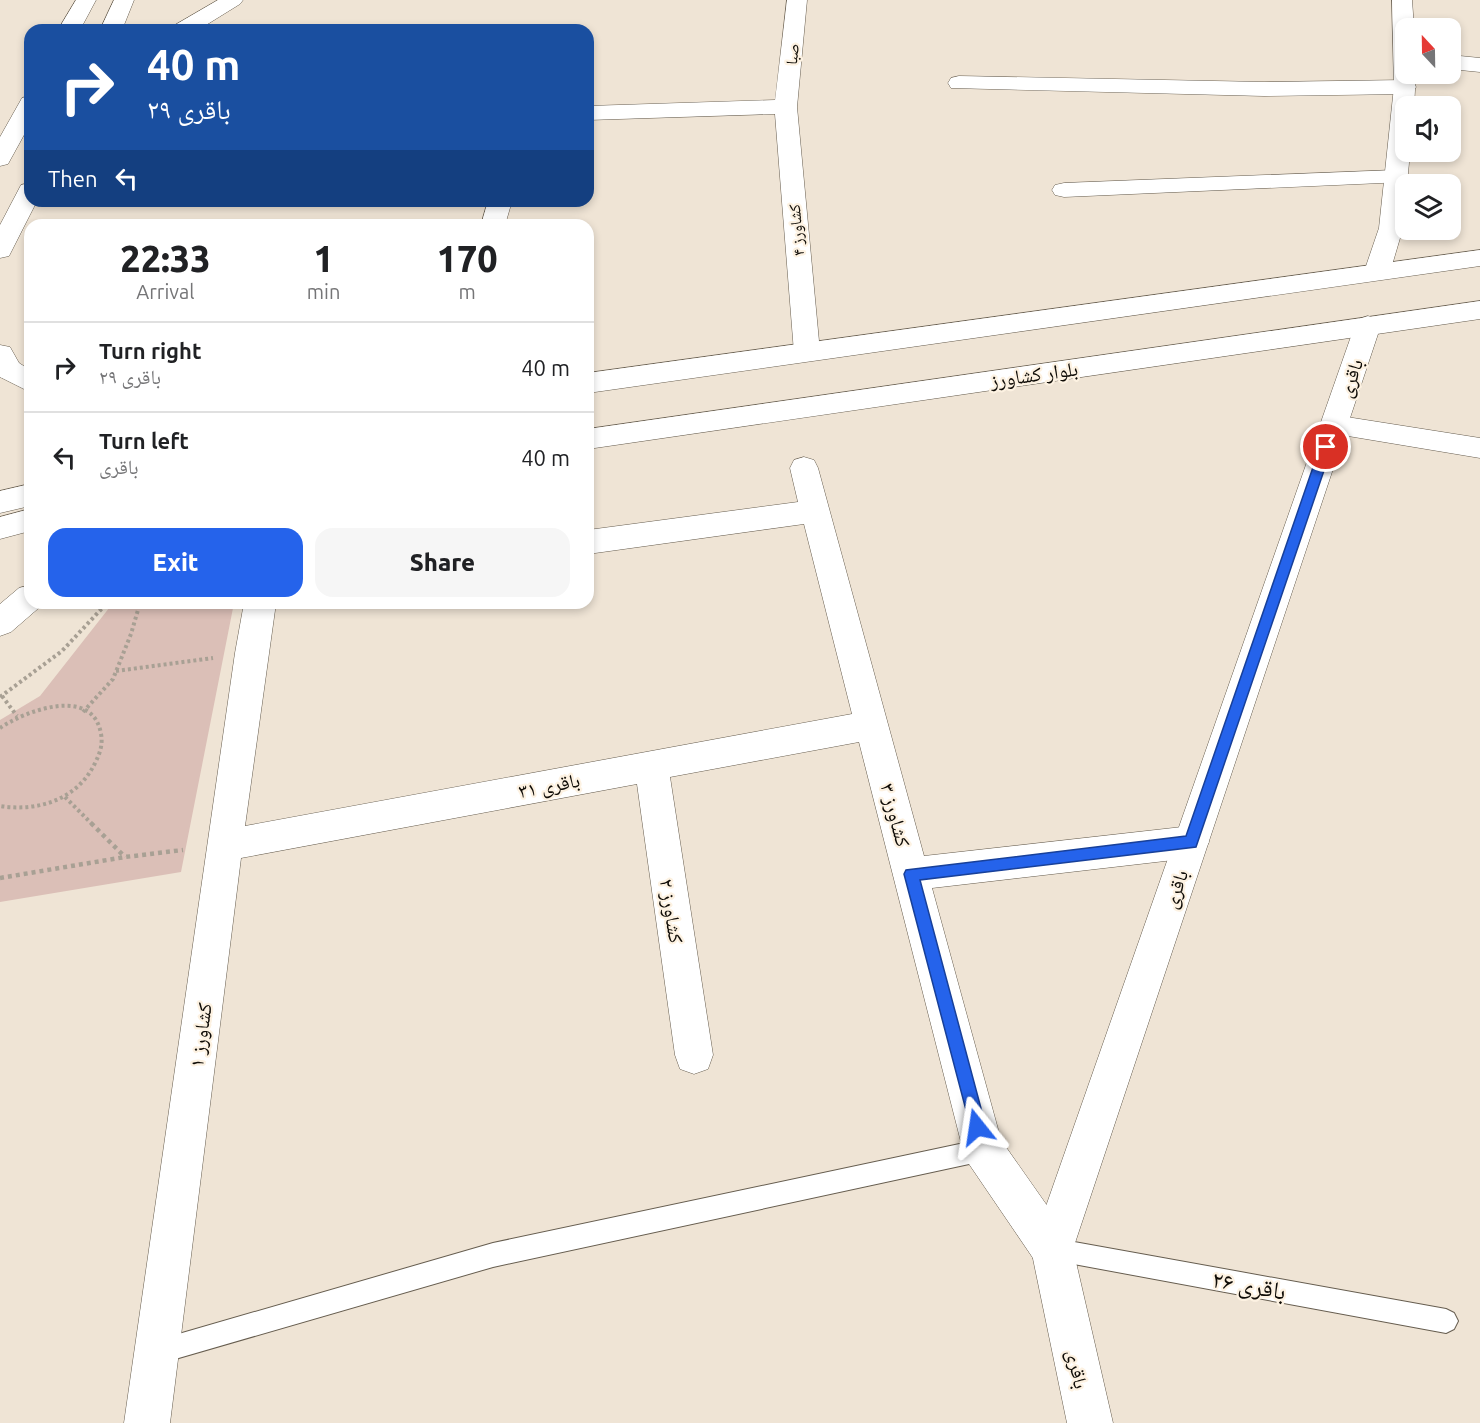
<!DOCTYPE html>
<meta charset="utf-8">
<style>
body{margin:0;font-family:Ubuntu,"Noto Naskh Arabic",sans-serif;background:#f6f6f6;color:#202124;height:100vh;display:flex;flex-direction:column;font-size:22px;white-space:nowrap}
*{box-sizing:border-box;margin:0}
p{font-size:20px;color:#757577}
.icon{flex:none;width:33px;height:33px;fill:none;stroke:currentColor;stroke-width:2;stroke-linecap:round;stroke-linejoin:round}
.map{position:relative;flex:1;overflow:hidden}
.details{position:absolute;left:24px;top:219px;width:570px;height:390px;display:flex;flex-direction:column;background:#fff;border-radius:18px;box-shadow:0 3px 9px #0003}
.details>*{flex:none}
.hud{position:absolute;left:24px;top:24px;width:570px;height:183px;border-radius:18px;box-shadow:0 3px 9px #0003;background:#1a4fa0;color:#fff;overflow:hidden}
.needle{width:39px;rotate:338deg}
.tools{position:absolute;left:1395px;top:18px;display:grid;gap:12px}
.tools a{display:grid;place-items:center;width:66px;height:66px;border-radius:12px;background:#fff;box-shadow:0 3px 9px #0003;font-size:30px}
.pin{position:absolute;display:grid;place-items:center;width:51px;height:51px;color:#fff;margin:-26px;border:3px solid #fff;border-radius:50%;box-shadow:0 2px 6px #0007}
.me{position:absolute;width:66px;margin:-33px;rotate:345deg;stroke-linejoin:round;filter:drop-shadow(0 0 4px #0008)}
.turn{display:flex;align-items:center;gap:21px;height:126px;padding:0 24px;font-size:27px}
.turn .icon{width:78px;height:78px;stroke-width:2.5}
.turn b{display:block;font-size:42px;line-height:51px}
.then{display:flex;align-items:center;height:57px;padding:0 24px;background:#0003;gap:12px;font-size:22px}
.eta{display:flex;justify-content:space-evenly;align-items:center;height:102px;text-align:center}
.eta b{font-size:36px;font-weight:800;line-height:42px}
.cta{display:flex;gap:12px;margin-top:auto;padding:12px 24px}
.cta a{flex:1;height:69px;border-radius:18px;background:#2563eb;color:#fff;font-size:24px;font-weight:800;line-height:69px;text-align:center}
.cta a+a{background:#f6f6f6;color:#202124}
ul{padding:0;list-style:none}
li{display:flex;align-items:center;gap:18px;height:90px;padding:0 24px;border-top:2px solid #e0e0e0}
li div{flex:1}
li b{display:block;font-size:22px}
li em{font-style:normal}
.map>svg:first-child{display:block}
.green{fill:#dbbfb7}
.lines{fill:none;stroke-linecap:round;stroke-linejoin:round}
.lane-casing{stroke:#665d4f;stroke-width:2}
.street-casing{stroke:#665d4f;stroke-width:1}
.secondary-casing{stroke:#665d4f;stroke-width:1}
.primary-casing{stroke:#665d4f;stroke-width:1}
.path-far1{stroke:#a8a094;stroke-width:4;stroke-dasharray:3 3;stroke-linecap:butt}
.path{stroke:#a8a094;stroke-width:4.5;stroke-dasharray:4 4;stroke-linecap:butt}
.lane{fill:#fff;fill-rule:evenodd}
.street{fill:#fff;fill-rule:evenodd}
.secondary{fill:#fff;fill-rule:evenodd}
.primary{fill:#fff;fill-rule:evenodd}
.route{fill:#2563eb;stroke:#184099;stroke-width:1.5}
.labels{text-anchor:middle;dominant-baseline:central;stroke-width:4.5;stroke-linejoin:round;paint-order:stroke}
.far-street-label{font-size:16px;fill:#0e0b06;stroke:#fdf2e2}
.street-label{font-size:20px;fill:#0e0b06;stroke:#fdf2e2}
.near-street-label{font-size:24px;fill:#0e0b06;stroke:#fdf2e2}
</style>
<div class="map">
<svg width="1480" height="1423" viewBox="0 0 1480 1423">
<rect width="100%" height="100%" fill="#efe4d5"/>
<path class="green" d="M113 603H234L181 872 0 902V720L40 696Z"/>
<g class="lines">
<defs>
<path id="lane" d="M983 1139 991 1142 994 1150 991 1158 983 1161 493 1267 158 1364 150 1360 146 1352 150 1344 158 1340 493 1243Z
M1052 1238 1446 1309 1454 1313 1458 1321 1454 1329 1446 1333 1052 1260 1044 1257 1041 1249 1044 1241Z"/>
<path id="street" d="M787 0H807L797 107 820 352 817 359 807 361 797 359 794 352 775 114 588 120V106L775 100Z
M1450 55 1480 58V72L1450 69Z
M959 76 1264 82 1405 80 1413 82 1416 87 1413 92 1405 94 1264 96 951 88 948 83 951 78Z
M1396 170 1404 172 1408 177 1404 182 1064 197 1055 195 1052 190 1055 185 1064 183Z
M488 201H512L505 225H481Z
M1334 415 1480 438V458L1324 432 1320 425 1324 418Z
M804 457 814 460 818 468 924 856 1191 826 1203 831 1209 842 1203 853 1191 858 932 888 1001 1140 1067 1234 1073 1249 1067 1264 1052 1270 1037 1264 969 1164 963 1150 859 742 670 777 713 1055 708 1069 694 1074 680 1069 675 1055 637 784 241 858 170 1423H124L235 653 244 603H276L245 826 852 714 804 524 588 554V530L798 502 790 468 794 460Z"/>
<path id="secondary" d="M76 0H96L80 30H58Z
M114 0H134L122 30H100Z
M218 0H243L240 4 198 30H172L175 25Z
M1392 0H1412L1414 28H1406V74H1416L1414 106H1406V152H1410L1407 184H1406L1403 228 1390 272 1386 278 1377 280 1368 278 1364 272 1379 228 1394 87Z
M30 96V124L8 164 0 166V137L22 98Z
M30 183V201H37L9 256 0 258V225L21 185Z
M1368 316 1377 319 1381 325 1073 1249 1113 1423H1067L1031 1249 1355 325 1359 319Z
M0 345 10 347 23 370 19 377 9 380 0 377Z"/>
<path id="primary" d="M1480 250V266L588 393V373Z
M1480 301V319L588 449V429Z
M0 359 19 363 30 370V392L0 377Z
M30 484V506L0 513V491Z
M30 509V531L0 539V517Z
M30 585V603H42L41 606 11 632 0 636V604L19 588Z"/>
</defs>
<use href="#lane" class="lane-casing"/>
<use href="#street" class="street-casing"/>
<use href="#secondary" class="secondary-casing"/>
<use href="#primary" class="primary-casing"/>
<path class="path-far1" d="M116 671 213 658
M2 696 17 716
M0 697 62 651 107 603
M83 712 113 679 131 634 140 603
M0 728C25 711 93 685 101 734 103 744 100 753 96 761 79 799 39 812 0 806
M65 797 92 824"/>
<path class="path" d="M91 823 125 857
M0 878 125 857 183 850"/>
<use href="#lane" class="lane"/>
<use href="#street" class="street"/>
<use href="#secondary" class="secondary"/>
<use href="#primary" class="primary"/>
</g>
<path class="route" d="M1326 443 1332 447 1196 847 920 880 986 1127 983 1133 977 1135 972 1133 904 874 906 870 1186 836 1320 447Z"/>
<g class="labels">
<g class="far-street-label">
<text transform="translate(792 54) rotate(-84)">صبا</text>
<text transform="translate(796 230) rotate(-95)">کشاورز ۴</text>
</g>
<g class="street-label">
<text transform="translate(1034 374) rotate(-8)">بلوار کشاورز</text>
<text transform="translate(1350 378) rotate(-71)">باقری</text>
<text transform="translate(549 785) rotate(-11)">باقری ۳۱</text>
<text transform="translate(896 815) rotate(75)">کشاورز ۳</text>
<text transform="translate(1175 889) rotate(-71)">باقری</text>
<text transform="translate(672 911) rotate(81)">کشاورز ۲</text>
<text transform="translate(200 1035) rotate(-82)">کشاورز ۱</text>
<text transform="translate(1078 1369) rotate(78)">باقری</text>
</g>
<g class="near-street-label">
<text transform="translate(1249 1285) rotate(10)">باقری ۲۶</text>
</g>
</g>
</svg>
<div class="tools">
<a><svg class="needle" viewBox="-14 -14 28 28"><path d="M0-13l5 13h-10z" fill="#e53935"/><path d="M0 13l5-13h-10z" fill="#757577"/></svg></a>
<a><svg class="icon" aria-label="sound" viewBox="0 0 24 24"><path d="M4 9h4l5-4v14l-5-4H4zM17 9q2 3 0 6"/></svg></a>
<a><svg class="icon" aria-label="layers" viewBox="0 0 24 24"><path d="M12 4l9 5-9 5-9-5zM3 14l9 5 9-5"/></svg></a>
</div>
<div class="pin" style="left:1326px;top:447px;background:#d93025"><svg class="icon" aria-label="arrive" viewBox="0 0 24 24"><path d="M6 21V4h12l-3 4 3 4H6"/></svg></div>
<svg class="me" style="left:977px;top:1127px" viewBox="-20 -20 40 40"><path d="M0-17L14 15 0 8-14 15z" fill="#2563eb" stroke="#fff" stroke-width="4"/></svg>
<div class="hud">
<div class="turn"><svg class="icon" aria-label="right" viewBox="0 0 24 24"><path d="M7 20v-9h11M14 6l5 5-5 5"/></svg><div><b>40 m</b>باقری ۲۹</div></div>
<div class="then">Then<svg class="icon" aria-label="left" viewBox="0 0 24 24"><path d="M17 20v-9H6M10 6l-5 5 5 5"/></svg></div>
</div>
<section class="details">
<div class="eta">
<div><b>22:33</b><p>Arrival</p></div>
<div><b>1</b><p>min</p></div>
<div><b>170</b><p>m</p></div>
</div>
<ul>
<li><svg class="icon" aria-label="right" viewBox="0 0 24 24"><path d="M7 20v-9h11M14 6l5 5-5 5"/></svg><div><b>Turn right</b><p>باقری ۲۹</p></div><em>40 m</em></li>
<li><svg class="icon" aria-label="left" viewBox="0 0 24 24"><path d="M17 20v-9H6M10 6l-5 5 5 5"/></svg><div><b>Turn left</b><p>باقری</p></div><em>40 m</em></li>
</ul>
<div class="cta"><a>Exit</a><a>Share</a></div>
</section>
</div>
